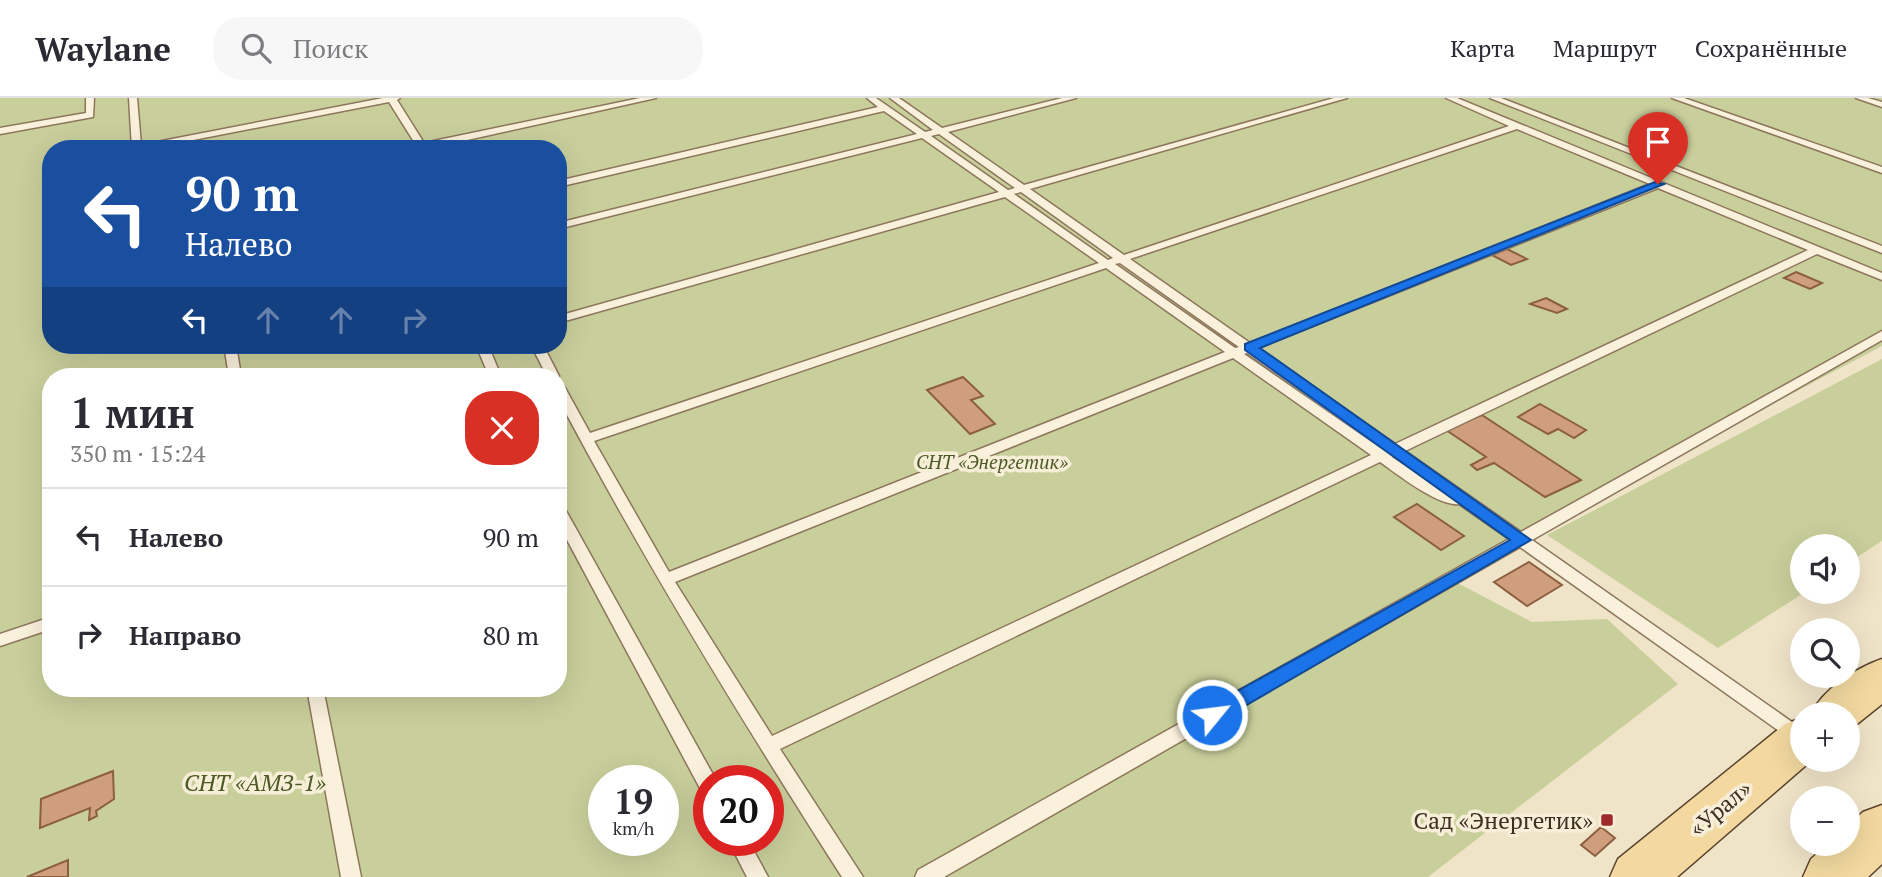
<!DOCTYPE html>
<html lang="ru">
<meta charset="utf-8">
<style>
body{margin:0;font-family:"PT Serif",serif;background:#f7f7f7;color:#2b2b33;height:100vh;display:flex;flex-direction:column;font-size:26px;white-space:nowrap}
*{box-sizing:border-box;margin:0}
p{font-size:23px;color:#7c7c81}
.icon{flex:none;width:38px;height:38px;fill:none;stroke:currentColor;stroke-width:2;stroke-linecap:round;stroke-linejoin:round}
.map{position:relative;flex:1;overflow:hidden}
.sheet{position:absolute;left:42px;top:270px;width:525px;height:329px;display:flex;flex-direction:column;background:#fff;border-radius:28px;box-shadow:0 7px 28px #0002}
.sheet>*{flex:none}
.banner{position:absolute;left:42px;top:42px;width:525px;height:214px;border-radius:28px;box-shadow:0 7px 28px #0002;background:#1a4fa0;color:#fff;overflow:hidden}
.tools{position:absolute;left:1790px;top:436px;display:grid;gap:14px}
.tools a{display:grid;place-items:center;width:70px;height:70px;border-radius:50%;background:#fff;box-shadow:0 7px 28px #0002;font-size:35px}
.speed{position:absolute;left:588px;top:667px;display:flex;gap:14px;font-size:35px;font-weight:700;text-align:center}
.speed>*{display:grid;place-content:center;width:91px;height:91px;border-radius:50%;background:#fff;box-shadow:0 7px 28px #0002;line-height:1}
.speed small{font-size:18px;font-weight:400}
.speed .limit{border:10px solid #d22;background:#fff;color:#111}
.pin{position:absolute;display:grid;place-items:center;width:60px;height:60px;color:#fff;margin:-72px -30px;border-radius:50% 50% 50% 0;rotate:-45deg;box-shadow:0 0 7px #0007}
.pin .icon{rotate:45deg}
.me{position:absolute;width:77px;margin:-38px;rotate:61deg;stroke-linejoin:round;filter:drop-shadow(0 0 5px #0008)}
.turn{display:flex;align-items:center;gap:24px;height:147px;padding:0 28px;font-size:32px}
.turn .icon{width:91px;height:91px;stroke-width:2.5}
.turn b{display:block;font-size:49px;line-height:60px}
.lanes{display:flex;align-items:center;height:66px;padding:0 28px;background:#0003;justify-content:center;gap:35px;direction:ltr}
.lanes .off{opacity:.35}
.round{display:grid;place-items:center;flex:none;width:74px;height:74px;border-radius:28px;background:#f7f7f7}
.overview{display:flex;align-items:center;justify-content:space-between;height:119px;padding:0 28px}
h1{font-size:42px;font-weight:800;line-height:52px}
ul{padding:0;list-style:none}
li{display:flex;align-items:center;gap:21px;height:98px;padding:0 28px;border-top:2px solid #e1e1e2}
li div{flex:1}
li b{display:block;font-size:26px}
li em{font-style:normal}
header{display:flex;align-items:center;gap:42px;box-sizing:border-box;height:98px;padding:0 35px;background:#fff;border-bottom:2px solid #e1e1e2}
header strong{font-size:33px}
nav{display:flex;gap:38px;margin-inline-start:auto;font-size:24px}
.search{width:490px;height:63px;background:#f7f7f7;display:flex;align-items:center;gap:18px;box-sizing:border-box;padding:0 24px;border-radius:28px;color:#7c7c81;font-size:26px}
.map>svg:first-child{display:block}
.green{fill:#c9cf9b;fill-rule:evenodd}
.building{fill:#cf9f7d;stroke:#8d5f41;stroke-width:2}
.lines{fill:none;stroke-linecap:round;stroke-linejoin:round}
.lane-casing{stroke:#8d765c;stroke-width:3}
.primary-casing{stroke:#5b4430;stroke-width:3}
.lane{fill:#faf1dc;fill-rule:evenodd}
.primary{fill:#f3d9a0;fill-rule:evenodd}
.route{fill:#1a73e8;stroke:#114b97;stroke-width:2}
.poi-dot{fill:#9e2a2b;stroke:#f7eed8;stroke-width:2.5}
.labels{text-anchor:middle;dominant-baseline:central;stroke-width:7;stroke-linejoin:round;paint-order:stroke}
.park-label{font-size:19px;font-style:italic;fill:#4d5a26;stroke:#f7eed8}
.near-park-label{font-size:23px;font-style:italic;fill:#4d5a26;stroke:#f7eed8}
.near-street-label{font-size:23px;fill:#3d2e20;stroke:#f7eed8}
.near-poi-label{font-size:23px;fill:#3d2e20;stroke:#f7eed8;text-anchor:end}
</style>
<header>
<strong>Waylane</strong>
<div class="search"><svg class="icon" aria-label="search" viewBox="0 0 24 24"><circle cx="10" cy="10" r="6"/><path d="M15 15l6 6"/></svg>Поиск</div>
<nav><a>Карта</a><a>Маршрут</a><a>Сохранённые</a></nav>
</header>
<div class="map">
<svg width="1882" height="779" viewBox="0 0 1882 779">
<rect width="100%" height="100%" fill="#f0e4c8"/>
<path class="green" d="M0 0H1882V248L1446 479 1532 524 1607 521 1678 586 1428 779H0ZM51 51H558V247H51ZM51 278H558V590H51ZM604 682H663V742H604ZM709 682H768V742H709Z
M1882 261V443L1848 465V448H1802L1805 494 1718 550 1547 437Z"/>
<path class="building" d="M1507 151 1527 161 1511 167 1492 157Z
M1796 174 1822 185 1810 191 1784 180Z
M1546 200 1567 211 1557 215 1530 206Z
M963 279 983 298 971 302 995 326 970 336 927 292Z
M1540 306 1586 332 1574 340 1558 331 1548 336 1518 319Z
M1482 317 1581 382 1545 399 1494 365 1477 372 1471 367 1486 359 1446 332Z
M1417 406 1464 438 1441 452 1394 419Z
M1529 464 1562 487 1527 508 1494 484Z
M113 673 114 701 96 713 97 718 89 722 90 710 40 730 41 701Z
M1601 729 1615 740 1595 758 1581 747Z
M68 762V779H27Z"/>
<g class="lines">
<defs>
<path id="lane" d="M86 0H94L93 19 0 36V30L86 15Z
M129 0H137L141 47 383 0H400L397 2 424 45 640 0H656L427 51H404L416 47 389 4 147 51H132Z
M867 0H876L925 34 933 32 890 0H899L942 30 1062 0H1076L948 34 1024 87 1334 0H1347L1030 91 1124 157 1509 28 1446 0H1457L1882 175V182L1817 156 1405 353 1521 434 1882 233V242L1532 442 1802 631V647L1796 645 1520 449 944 779H915L918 772 1509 441 1459 406C1439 409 1397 376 1380 364L780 651 863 779H842C742 623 644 463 558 300V284L564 288 590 335 1099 165 1005 99 558 225V218L999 94 922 40 558 131V125L917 36 884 13 558 89V83L878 9ZM1517 31 1650 86 1250 245 1130 161ZM939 36 1015 90 1008 92 931 38ZM1658 90 1808 152 1395 346 1258 250ZM1021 94 1113 160 1108 162 1014 96ZM1120 165 1239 249 1235 250 1115 166ZM1106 170 1225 254 669 474 594 343ZM1247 255 1383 352 1244 256ZM1233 260 1371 357 772 638 675 484ZM1393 358 1426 382 1392 359Z
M1490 0H1501L1882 148V155Z
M1672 0H1684L1882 69V75Z
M1856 0H1868L1882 4V9Z
M224 247H236L241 278H229Z
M476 247H488L501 278H489Z
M531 247H543L559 278 558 279 547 278Z
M558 406 565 411 716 682H709V696L702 694 558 425Z
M51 519V531L0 548V536Z
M307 590H323L361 779H341Z
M728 742H748L768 779H747Z"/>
<path id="primary" d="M1882 561V606L1852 630 1848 631V616H1811C1823 591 1856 570 1882 561Z
M1802 620V662H1812L1677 779H1610L1618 761 1785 626Z
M1882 707V766L1868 779H1803L1811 761 1828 746H1848V728L1863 714Z"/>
</defs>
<use href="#lane" class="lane-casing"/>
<use href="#primary" class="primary-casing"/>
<use href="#lane" class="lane"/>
<use href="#primary" class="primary"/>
</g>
<path class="route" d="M1655 84 1664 86 1260 250 1531 442 1219 623H1205L1202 617 1205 611 1510 442 1245 252V246Z"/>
<rect class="poi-dot" x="1600" y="715" width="14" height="14" rx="3.5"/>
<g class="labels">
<g class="park-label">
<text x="992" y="363">СНТ «Энергетик»</text>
</g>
<g class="near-park-label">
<text x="255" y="684">СНТ «АМЗ-1»</text>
</g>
<g class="near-street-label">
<text transform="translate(1720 710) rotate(-40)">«Урал»</text>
</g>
<g class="near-poi-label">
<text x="1593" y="722">Сад «Энергетик»</text>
</g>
</g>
</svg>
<div class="tools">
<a><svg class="icon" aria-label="sound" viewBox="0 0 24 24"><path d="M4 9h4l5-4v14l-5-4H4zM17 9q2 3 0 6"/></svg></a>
<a><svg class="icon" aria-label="search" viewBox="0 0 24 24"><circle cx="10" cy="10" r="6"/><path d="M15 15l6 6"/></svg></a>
<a>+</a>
<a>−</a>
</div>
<div class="speed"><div>19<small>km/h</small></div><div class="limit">20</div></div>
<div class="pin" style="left:1658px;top:86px;background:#d93025"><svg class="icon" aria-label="arrive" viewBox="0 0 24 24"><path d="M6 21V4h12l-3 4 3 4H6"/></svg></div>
<svg class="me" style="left:1212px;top:617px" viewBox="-20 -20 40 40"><circle r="17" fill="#1a73e8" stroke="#fff" stroke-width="3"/><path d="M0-11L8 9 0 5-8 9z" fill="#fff"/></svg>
<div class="banner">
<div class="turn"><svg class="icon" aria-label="left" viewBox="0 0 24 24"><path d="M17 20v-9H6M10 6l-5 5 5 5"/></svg><div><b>90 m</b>Налево</div></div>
<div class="lanes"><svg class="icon" aria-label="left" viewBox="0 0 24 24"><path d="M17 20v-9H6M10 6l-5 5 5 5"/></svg><svg class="icon off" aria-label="ahead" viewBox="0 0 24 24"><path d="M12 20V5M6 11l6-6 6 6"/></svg><svg class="icon off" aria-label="ahead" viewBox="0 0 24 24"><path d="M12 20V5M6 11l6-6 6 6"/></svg><svg class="icon off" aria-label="right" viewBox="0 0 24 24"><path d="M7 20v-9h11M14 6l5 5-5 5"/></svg></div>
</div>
<section class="sheet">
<div class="overview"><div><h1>1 мин</h1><p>350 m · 15:24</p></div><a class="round" style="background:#d93025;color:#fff"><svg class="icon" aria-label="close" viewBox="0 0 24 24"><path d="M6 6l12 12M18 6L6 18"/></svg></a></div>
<ul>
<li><svg class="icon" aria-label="left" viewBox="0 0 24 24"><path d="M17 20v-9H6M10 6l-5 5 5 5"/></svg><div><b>Налево</b></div><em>90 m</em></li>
<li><svg class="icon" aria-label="right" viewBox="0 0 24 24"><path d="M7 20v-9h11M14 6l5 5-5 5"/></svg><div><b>Направо</b></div><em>80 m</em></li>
</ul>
</section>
</div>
